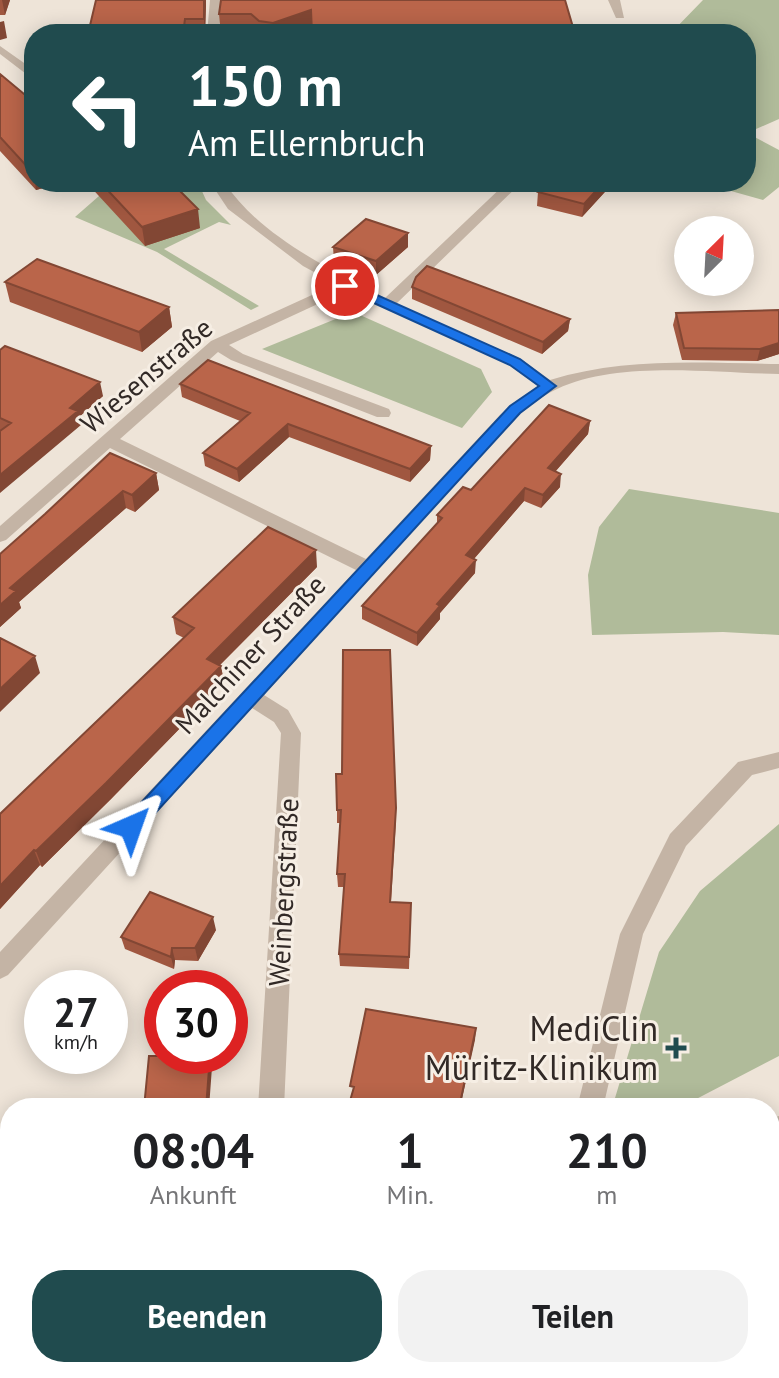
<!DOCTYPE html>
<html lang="de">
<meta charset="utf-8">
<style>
body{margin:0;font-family:"PT Sans",sans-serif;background:#f2f2f2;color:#202124;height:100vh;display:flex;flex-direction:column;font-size:30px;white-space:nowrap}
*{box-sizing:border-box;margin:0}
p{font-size:26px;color:#757577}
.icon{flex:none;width:44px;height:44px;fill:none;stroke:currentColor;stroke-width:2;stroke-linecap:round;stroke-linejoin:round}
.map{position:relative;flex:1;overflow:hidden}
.sheet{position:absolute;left:0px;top:1098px;width:780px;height:280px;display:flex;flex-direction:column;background:#fff;border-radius:32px 32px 0 0;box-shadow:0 4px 20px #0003}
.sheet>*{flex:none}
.guide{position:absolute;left:24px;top:24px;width:732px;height:168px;border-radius:32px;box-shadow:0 4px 20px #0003;background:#204b4e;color:#fff;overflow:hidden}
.needle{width:52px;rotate:24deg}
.controls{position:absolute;left:674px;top:216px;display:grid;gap:16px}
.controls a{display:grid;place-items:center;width:80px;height:80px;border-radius:50%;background:#fff;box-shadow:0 4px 20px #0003;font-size:40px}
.speed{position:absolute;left:24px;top:970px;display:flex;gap:16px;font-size:40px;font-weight:700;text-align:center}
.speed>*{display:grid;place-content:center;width:104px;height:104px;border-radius:50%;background:#fff;box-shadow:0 4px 20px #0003;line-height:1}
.speed small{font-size:20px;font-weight:400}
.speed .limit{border:12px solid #d22;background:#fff;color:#111}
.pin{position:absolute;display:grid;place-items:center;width:68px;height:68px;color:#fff;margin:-34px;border:4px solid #fff;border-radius:50%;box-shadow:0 2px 8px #0007}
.me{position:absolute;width:88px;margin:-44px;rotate:43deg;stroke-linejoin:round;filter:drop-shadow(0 0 6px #0008)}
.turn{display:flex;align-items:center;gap:28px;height:168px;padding:0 32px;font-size:36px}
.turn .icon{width:104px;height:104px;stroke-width:2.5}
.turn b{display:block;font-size:56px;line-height:68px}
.eta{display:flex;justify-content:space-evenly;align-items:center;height:136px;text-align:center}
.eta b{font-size:48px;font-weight:700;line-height:56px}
.cta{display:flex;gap:16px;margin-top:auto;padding:16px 32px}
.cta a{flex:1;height:92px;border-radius:32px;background:#204b4e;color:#fff;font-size:32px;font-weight:700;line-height:92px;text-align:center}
.cta a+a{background:#f2f2f2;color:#202124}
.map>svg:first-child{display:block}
.green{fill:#b0bb9a}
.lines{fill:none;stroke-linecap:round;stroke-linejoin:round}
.minor{fill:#c4b4a5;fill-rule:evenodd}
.wall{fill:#a05740}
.shaded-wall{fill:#824734}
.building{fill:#ba654a;stroke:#824734;stroke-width:2}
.route{fill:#1a73e8;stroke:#114b97;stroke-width:2}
.poi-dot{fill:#204b4e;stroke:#f6eee4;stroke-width:3}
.labels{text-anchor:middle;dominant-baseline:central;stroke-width:6;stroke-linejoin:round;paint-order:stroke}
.street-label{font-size:28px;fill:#312926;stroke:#f6eee4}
.near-poi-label{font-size:34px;fill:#312926;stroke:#f6eee4;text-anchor:end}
</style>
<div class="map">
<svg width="779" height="1378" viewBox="0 0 779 1378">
<rect width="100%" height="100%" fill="#eee4d8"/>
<path class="green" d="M703 0H779V119L747 133 779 150V187L763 200 699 182H746V34H670Z
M155 182H181L184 191 201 189 206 200 231 225 219 222 164 249 259 306 251 310 157 252 75 217 99 196Z
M329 307H342L481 369 492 392 462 428 262 349 338 318Z
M629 489 779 513V635L723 632 592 635 588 575 599 527Z
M779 824V1056L679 1108H612L659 952 700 891Z"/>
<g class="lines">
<path class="minor" d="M210 0H222L219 34H207Z
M608 0H620L624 18H616Z
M0 46 34 70V80L0 54Z
M210 182H224C260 236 328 268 385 298L507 182H522L396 304 521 359 550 380C625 357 701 363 779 364V374C714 373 617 360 557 389 536 399 520 413 504 430L264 695 288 710 301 733 284 1108H258L281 733 274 722 252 708 8 975 0 979V952L356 570 110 448 6 540 0 542V526L211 341 336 284 303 266 228 209ZM348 290 509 365 538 386 500 415 366 559 120 439 218 352 231 360 377 417H389L391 413 389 409 243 354 229 345Z
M779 752V768L752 775 686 846 643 934 603 1108H577L620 934 670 834 738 762Z
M779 1116V1143L770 1147V1119Z
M779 1352V1378H749L753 1368H770V1355Z
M229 1368H257L256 1378H228Z
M572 1368H601L605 1378H576Z"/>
</g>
<path class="wall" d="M0 0H10L5 15H0Z
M96 0H206L205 34H88Z
M221 0 312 31 305 34H221L219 14Z
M0 74 24 94 34 92V182H65L36 190 0 151Z
M86 182H204L205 188 180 191 200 228 145 246Z
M614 182 582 217 537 206 538 192Z
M408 233V247L376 275 334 261 333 247Z
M5 282 169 307 172 327 142 352 10 302Z
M412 287 570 319 568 331 542 354 412 299Z
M779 310V354L757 361 682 360 673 325 676 313Z
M0 350 103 396 79 417 81 425 0 431Z
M180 384 431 446 430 460 410 482 289 437 239 482 205 466 203 453 240 421 182 397Z
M590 421 588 434 555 472 560 487 541 508 524 501 474 559 475 573 440 613V619L417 646 362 619V606L437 523V515L471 490Z
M156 473 159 490 135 512 126 508 19 602 21 608 0 627V554Z
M317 567 220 665 221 666 224 683 111 799 42 867 40 865 0 909V814L184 638 176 634 173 617Z
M342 774 396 821 391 902 411 903 409 969 340 966 339 954 344 887H338L337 874 341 823H337V810Z
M216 930 198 961 175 960 174 969 125 949 121 937Z"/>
<path class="shaded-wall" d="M2 0H10L5 15Z
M204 0H206V6L205 34 204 19Z
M311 10 312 31 305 34H274L273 23Z
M4 21 7 38 0 40V22Z
M35 182H65L36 190Z
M164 182H204L205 188 165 193Z
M604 182H614L582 217 584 204Z
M198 209 200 228 145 246 142 227Z
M408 233V247L376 275V261Z
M169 307 172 327 142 352 139 332Z
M570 319 568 331 542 354 543 342Z
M779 343V354L757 361 760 349Z
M100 382 103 396 79 417 81 425 0 493V475L70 408Z
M590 421 588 434 546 482 548 468Z
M288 424 289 437 239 482 237 469Z
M431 446 430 460 410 482V469Z
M156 473 159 490 135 512 132 495Z
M561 474 560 487 541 508 543 495Z
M525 488 524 501 465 569 466 555Z
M123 491 126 508 19 602 21 608 0 627V605L10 588Z
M316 550 317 567 210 675 207 659Z
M476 560 475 573 440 613V619L417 646V633L437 604Z
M35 656 40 673 0 712V689Z
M221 666 224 683 111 799 42 867 36 851Z
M34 850 40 865 0 909V886Z
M213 917 216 930 198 961 195 948Z
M172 948 175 960 174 969 171 957Z
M476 1028 475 1040 460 1108H459Z
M210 1056 212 1067 209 1108H206Z
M177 1370 181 1377 180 1378H174Z"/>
<path class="building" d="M96 0H204V19H185L183 34H88Z
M221 0H565L575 34H312L311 10 273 23 259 21 251 14H219Z
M0 74 24 94 34 92V171L32 172 0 137Z
M100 182H171L198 209 142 227Z
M548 182H604L584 204 538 192Z
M366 219 408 233 376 261 333 247Z
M37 259 169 307 139 332 5 282Z
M427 266 570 319 543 342 412 287 416 277Z
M779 310V343L760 349 684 348 676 313Z
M5 346 100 382 70 408 78 411 0 475V431L11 423 0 418V350Z
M208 360 431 446 410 469 288 424 237 469 203 453 250 413 180 384Z
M549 405 590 421 548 468 561 474 543 495 525 488 466 555 476 560 437 604 440 606 417 633 362 606 442 518 437 515 463 487 471 490Z
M110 453 156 473 132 495 123 491 10 588 16 591 0 605V554L45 514Z
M268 527 316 550 207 659 221 666 106 783 36 851 34 850 0 886V814L194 628 173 617Z
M0 638 35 656 0 689Z
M343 650H390L396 808 390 902 411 903 409 957 339 954 345 874H337L341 810H337L336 774H342Z
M150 892 213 917 195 948H172L171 957 121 937Z
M366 1009 476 1028 459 1108H348L354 1087 350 1086Z
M149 1056H210L206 1108H144Z
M94 1368H171L177 1370 174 1378H90Z"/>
<path class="route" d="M341 283H350L520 359 556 386 520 413 138 832 131 835 124 832 121 827 124 821 510 406 539 386 510 365 341 288Z"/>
<path class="poi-dot" d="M672 1036h8v8h8v8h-8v8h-8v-8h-8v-8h8z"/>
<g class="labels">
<g class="street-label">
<text transform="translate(146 375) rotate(-40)">Wiesenstraße</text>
<text transform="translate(250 654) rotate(-47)">Malchiner Straße</text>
<text transform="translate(283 892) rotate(-87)">Weinbergstraße</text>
</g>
<g class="near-poi-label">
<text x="658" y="1028">MediClin<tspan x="658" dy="39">Müritz-Klinikum</tspan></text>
</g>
</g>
</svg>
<div class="controls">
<a><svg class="needle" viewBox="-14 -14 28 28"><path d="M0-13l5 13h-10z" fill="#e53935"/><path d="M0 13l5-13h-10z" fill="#757577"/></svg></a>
</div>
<div class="speed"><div>27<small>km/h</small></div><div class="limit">30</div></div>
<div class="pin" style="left:345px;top:286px;background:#d93025"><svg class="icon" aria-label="arrive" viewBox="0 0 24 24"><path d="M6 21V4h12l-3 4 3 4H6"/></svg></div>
<svg class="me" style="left:131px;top:827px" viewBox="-20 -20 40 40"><path d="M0-17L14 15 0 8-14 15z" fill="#1a73e8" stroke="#fff" stroke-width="4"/></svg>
<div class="guide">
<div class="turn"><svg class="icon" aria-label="left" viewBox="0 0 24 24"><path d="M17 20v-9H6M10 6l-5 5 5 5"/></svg><div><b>150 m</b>Am Ellernbruch</div></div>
</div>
<section class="sheet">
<div class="eta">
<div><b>08:04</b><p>Ankunft</p></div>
<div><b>1</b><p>Min.</p></div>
<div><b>210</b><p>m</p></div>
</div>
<div class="cta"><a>Beenden</a><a>Teilen</a></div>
</section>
</div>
